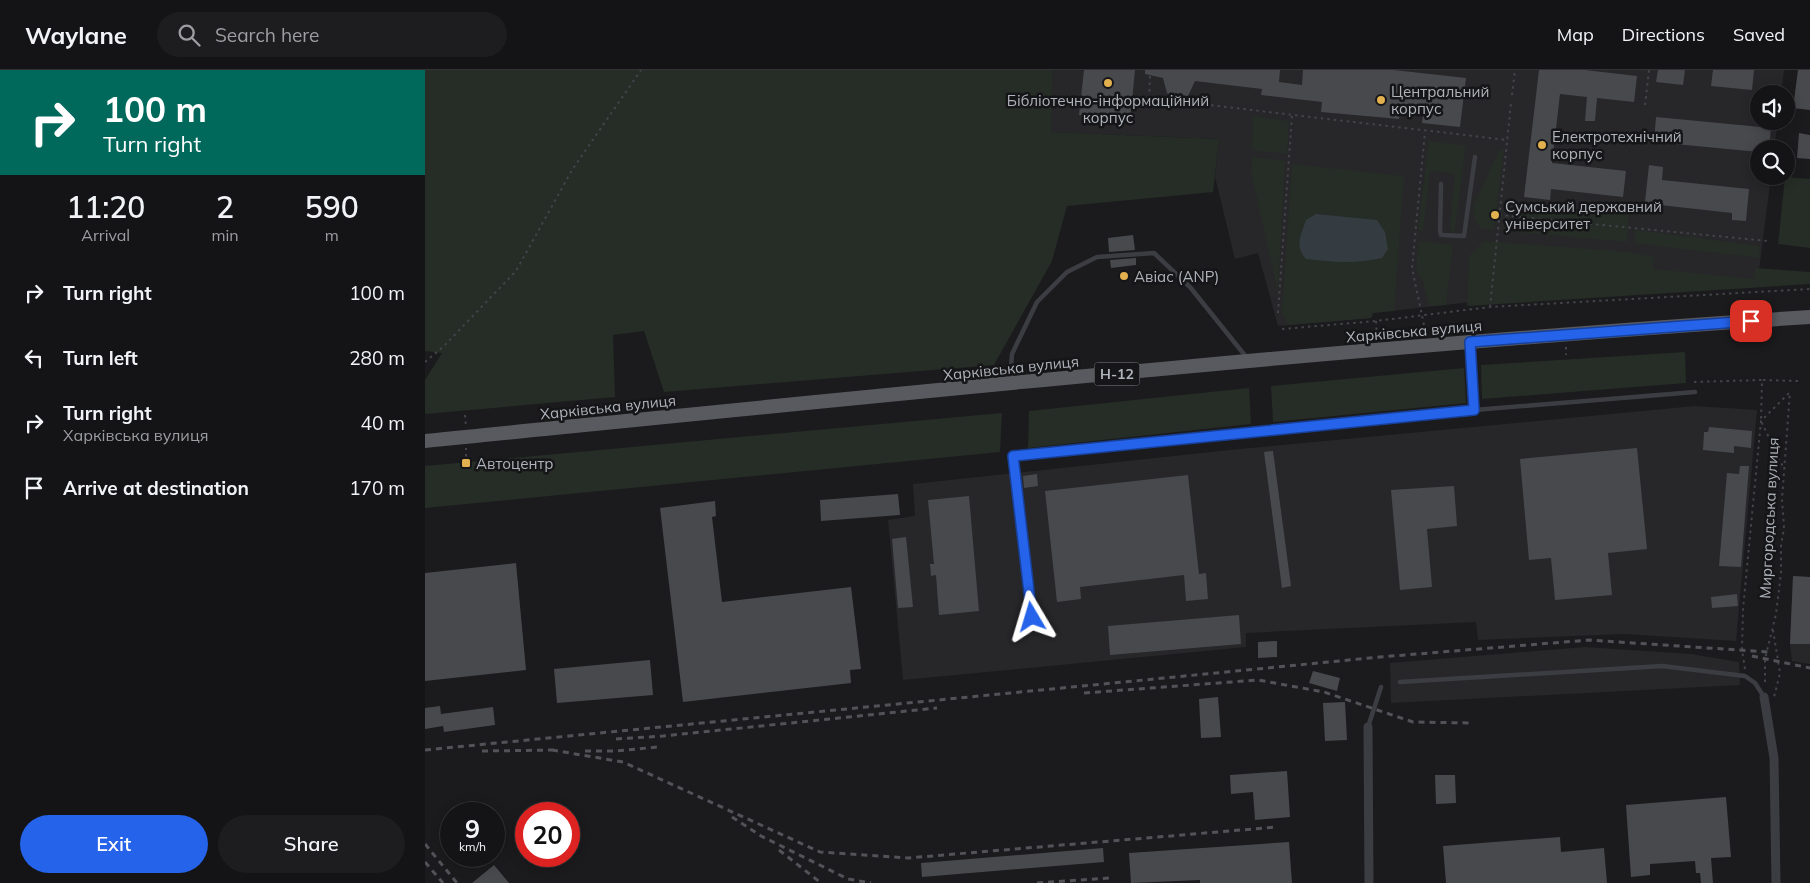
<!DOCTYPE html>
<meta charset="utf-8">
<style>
body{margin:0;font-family:Mulish,sans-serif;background:#1d1d1f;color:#f1f3f6;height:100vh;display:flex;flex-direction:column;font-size:19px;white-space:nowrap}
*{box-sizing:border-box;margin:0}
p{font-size:16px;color:#9d9ea1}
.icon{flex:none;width:28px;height:28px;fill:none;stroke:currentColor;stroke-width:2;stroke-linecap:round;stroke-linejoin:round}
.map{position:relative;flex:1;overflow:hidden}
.drawer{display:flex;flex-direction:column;background:#141416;width:425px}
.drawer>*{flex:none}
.top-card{background:#00695c;color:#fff;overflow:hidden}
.fabs{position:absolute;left:1325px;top:15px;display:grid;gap:10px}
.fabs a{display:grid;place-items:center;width:45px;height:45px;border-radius:50%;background:#141416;box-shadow:0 2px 12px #0003,0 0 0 1px #333335;font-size:25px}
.speed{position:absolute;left:15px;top:732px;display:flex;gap:10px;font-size:25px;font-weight:700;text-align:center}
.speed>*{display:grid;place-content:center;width:65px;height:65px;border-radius:50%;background:#141416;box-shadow:0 2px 12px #0003,0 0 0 1px #333335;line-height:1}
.speed small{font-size:12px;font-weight:400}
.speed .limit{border:8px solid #d22;background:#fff;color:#111}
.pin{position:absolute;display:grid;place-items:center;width:42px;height:42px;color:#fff;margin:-21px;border-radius:10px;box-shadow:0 2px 8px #0006}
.me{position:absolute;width:55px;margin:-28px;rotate:353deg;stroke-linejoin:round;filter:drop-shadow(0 0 4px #0008)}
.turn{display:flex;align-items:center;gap:18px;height:105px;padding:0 20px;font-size:22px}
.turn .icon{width:65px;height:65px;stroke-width:2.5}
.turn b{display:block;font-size:35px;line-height:42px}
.eta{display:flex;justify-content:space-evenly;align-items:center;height:85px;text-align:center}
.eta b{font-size:30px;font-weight:600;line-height:35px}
.primary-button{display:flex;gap:10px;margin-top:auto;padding:10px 20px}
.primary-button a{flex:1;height:58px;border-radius:30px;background:#2563eb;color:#fff;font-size:20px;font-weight:600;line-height:58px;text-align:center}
.primary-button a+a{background:#1d1d1f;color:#f1f3f6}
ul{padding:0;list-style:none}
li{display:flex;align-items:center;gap:15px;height:65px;padding:0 20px}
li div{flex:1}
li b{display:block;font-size:19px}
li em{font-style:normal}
header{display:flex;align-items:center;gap:30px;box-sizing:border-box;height:70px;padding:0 25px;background:#141416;border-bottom:1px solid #333335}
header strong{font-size:24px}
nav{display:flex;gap:28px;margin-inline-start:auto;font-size:18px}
.search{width:350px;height:45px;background:#1d1d1f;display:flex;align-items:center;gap:12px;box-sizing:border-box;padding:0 18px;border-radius:28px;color:#9d9ea1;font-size:19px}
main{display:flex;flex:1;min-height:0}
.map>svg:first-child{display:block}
.built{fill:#27272a}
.green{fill:#252d26}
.water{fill:#343c42}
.building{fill:#48494d}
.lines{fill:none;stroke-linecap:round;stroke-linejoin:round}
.path{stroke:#424449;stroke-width:2;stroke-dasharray:2.5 4;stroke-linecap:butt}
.service{stroke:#3c3d42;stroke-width:4.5}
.minor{stroke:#3c3d42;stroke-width:9}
.primary{stroke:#595a60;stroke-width:14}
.rail{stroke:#525359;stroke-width:3;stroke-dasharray:6 5;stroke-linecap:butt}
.route-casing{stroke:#184099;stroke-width:12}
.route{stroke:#2563eb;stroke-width:9}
.poi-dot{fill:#e2b04e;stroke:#161618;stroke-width:2}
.labels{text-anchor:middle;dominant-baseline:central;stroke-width:5;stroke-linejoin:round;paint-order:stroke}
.shield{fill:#161618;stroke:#81848a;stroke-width:1}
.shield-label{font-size:14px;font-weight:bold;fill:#afb3bb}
.poi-label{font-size:15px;fill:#afb3bb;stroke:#161618;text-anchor:start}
.street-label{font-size:15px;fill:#afb3bb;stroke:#161618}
</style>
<header>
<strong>Waylane</strong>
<div class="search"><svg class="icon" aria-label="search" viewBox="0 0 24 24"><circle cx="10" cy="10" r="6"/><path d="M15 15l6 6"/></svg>Search here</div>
<nav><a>Map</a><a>Directions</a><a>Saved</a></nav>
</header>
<main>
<section class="drawer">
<div class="top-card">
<div class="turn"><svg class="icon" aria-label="right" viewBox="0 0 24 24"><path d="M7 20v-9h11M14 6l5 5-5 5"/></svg><div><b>100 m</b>Turn right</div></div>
</div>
<div class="eta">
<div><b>11:20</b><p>Arrival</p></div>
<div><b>2</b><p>min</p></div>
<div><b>590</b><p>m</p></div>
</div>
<ul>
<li><svg class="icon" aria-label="right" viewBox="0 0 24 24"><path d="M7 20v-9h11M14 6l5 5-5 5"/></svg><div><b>Turn right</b></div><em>100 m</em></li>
<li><svg class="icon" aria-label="left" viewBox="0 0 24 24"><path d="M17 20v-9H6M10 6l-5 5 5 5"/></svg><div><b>Turn left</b></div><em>280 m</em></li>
<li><svg class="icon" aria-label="right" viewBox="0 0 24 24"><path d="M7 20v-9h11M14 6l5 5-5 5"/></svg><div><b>Turn right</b><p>Харківська вулиця</p></div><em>40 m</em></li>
<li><svg class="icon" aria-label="arrive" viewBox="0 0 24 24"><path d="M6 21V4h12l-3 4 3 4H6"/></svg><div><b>Arrive at destination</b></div><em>170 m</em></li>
</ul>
<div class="primary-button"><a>Exit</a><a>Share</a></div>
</section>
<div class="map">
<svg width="1385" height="813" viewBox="0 0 1385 813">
<rect width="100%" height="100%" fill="#1b1b1d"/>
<path class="built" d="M628 0H1359L1356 24H1334V51H1353L1349 79H1334V106H1346L1332 216 1073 229 948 243 946 248 853 256 833 183 810 189 790 107 794 69 625 62Z
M1270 336 1332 340 1311 571 1199 564 1053 570 1051 552 821 563V577L478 610 463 450 490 446 488 414 805 380Z
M1368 506 1385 507V594L1367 591 1365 574Z
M1160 577 1266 584 1314 592 1315 615 966 633 965 593Z"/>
<path class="green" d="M0 0H628L626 62 794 69 788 122 642 136 627 191 569 295 239 322 219 261 188 265 190 327 0 344V310L17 283 0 281Z
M828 46 864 51 862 84 827 80Z
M1004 71 1041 76 1029 165 1025 158 1030 104 1005 101 998 161 993 160Z
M1074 80H1079L1069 159H1056L1050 151 1048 137Z
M827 87 860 91 853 222 826 103Z
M867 94 979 106 969 241 948 243 946 248 863 255 857 242Z
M1360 107 1385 109V178L1353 174Z
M1095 134 1204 143 1202 172 1078 161 1080 148 1093 149Z
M1211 160 1335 176 1334 188 1209 173Z
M994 171 1028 175 1021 235 1005 236 998 212 991 198Z
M1059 171 1204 182 1229 187 1228 199 1329 209 1330 198 1385 202V214L1042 236 1044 186Z
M1260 282 1261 313 1057 329 1056 295Z
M1039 298 1041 333 848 352 846 316Z
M824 318 826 354 603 378 604 341Z
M577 343 575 382 0 438V396Z"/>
<path class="water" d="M891 144 952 150 960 162 963 179 957 188C932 194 906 192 881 189 869 175 876 166 881 150Z"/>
<path class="building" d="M659 0H710L705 51 654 45Z
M720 0H855L854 12 877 15 878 0H969L1041 8 1035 57 997 53 998 44 975 41 974 49 896 42 897 32 836 25 837 19 770 11 763 26 759 28 749 29 742 23 738 8 720 4Z
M1114 0H1160L1212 6 1209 32 1172 28 1170 51H1160L1162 27 1135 24 1127 93 1201 101 1198 127 1126 119 1125 130 1099 127Z
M1233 0H1260L1258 15 1231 12Z
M1288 0H1329L1327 20 1286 16Z
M1373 0H1385V40L1368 38Z
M1231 47 1346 58 1344 79H1334V82L1229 72Z
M1374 63 1385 65V89L1372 88Z
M1224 95 1238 97 1237 110 1324 119 1321 151 1307 150V143L1235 135 1234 143 1219 141Z
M708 165 710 180 684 182 683 168Z
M711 188V195L686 198 685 190Z
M1284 357 1327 361 1326 378 1309 376V383L1278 380 1279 362H1283Z
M1212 378 1222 479 1183 483 1187 525 1130 530 1126 488 1104 490 1095 389Z
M848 381 866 516 857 518 839 382Z
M1315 396H1324L1316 497 1294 496 1302 403 1314 404Z
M612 404 613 416 599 418 598 406Z
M763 405 774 504 781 503 783 529 761 531 759 505 655 517 656 529 632 532 620 421Z
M1029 416 1032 456 1002 459 1007 517 975 520 966 420Z
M473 424 475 445 396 451 395 430Z
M544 426 554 541 514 545 511 505 506 506 505 494H509L503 430Z
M290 431 291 446 287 447 297 532 426 517 436 599 425 600 426 613 258 632 235 438Z
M481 467 488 537 473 538 467 469Z
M91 493 101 600 0 611V503Z
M1368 506 1385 507V574H1365Z
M1312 524 1313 536 1287 538 1286 527Z
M814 545 816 574 685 585 683 556Z
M852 571V587L833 588V572Z
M225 590 228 625 132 633 129 599Z
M888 601 915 608 912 621 884 613Z
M793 627 796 667 776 668 774 629Z
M920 632 922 670 900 671 898 633Z
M15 636 16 644 68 637 70 655 19 662 18 656 0 659V638Z
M862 701 865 747 830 750 828 722 806 724 805 705Z
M1010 705H1030L1031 733 1011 734Z
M1301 727 1306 787 1286 788 1288 813H1276L1275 803H1271L1270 791 1225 794V805L1206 807 1201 735Z
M1135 767 1136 782 1179 778 1182 813H1021L1018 776Z
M864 772 867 813H775V810L706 813 704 783Z
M678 778 679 792 497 807 496 793Z
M69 795 84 813H47Z"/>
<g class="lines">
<path class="path" d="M725 6 724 28 1082 70
M1087 25 1090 0
M1220 35 1224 0
M1074 145 1343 171
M1065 237 1086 33
M853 243 867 45
M951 251 952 268
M999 255 987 198 1000 62
M857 259 951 251 1065 237 1385 219
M1141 277V285
M0 292 19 276 91 201 147 100 216 0
M1338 310 1373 311
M1269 312 1337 310 1336 351 1359 399
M40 345 41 356
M41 393V378
M1348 560 1355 603 1349 627
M1320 599 1317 580 1318 539 1336 351 1365 322
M1340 612V589L1351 544 1356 503V476L1359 458 1357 429 1365 322"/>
<path class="service" d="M1016 114 1015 161 1016 165 1039 166 1050 87
M1045 274 1049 340 1270 322
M585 310 587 284 612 232 642 202 672 187 729 183 765 217 822 288
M607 547 589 386 1049 340
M975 612 1237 596 1320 606 1330 613 1339 627
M943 657 956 617"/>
<path class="minor" d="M1339 627 1349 688 1351 813
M943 657 944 813"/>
<path class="primary" d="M0 371C461 325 922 277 1385 247"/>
<path class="rail" d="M1327 586 1385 598
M659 623 833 610 899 622 988 652 1048 653
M191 669 238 666 512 638
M0 680 955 587 1164 570 1343 582
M127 680 198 692 395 782 483 788 852 757
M57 681 132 680
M160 681H190L233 677
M307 747 336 766 423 809 446 813
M0 774 32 813
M354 780 396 813
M0 792 18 813
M612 813 685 808"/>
</g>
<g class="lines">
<defs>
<path id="route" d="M607 547 588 386 1049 340 1045 272 1326 251"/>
</defs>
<use href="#route" class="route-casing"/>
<use href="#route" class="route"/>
</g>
<g class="poi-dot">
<circle cx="683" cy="13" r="5"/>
<circle cx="956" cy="30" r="5"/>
<circle cx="1117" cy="75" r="5"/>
<circle cx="1070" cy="145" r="5"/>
<circle cx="699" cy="206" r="5"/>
<rect x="36" y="388" width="10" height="10" rx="2.5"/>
</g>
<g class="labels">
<rect class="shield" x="669.5" y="292.5" width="45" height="23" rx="4"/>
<g class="shield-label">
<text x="692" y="304">Н-12</text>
</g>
<g class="poi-label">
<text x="966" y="21">Центральний<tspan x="966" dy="17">корпус</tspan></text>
<text x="683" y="30" text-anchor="middle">Бібліотечно-інформаційний<tspan x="683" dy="17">корпус</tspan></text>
<text x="1127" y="66">Електротехнічний<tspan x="1127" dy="17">корпус</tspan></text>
<text x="1080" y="136">Сумський державний<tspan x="1080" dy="17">університет</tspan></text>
<text x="709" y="206">Авіас (ANP)</text>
<text x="51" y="393">Автоцентр</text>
</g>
<g class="street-label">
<text transform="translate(989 261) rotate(-5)">Харківська вулиця</text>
<text transform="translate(586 298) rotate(-6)">Харківська вулиця</text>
<text transform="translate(183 337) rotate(-6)">Харківська вулиця</text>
<text transform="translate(1344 448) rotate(-87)">Миргородська вулиця</text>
</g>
</g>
</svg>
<div class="fabs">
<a><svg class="icon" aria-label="sound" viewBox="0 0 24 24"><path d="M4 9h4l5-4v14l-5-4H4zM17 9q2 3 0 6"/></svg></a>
<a><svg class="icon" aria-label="search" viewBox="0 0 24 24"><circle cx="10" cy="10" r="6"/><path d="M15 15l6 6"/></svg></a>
</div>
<div class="speed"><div>9<small>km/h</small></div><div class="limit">20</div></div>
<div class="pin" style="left:1326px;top:251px;background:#d93025"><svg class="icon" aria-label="arrive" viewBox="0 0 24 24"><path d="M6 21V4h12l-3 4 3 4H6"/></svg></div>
<svg class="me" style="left:607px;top:547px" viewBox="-20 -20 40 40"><path d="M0-17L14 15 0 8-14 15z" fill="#2563eb" stroke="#fff" stroke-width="4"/></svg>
</div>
</main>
